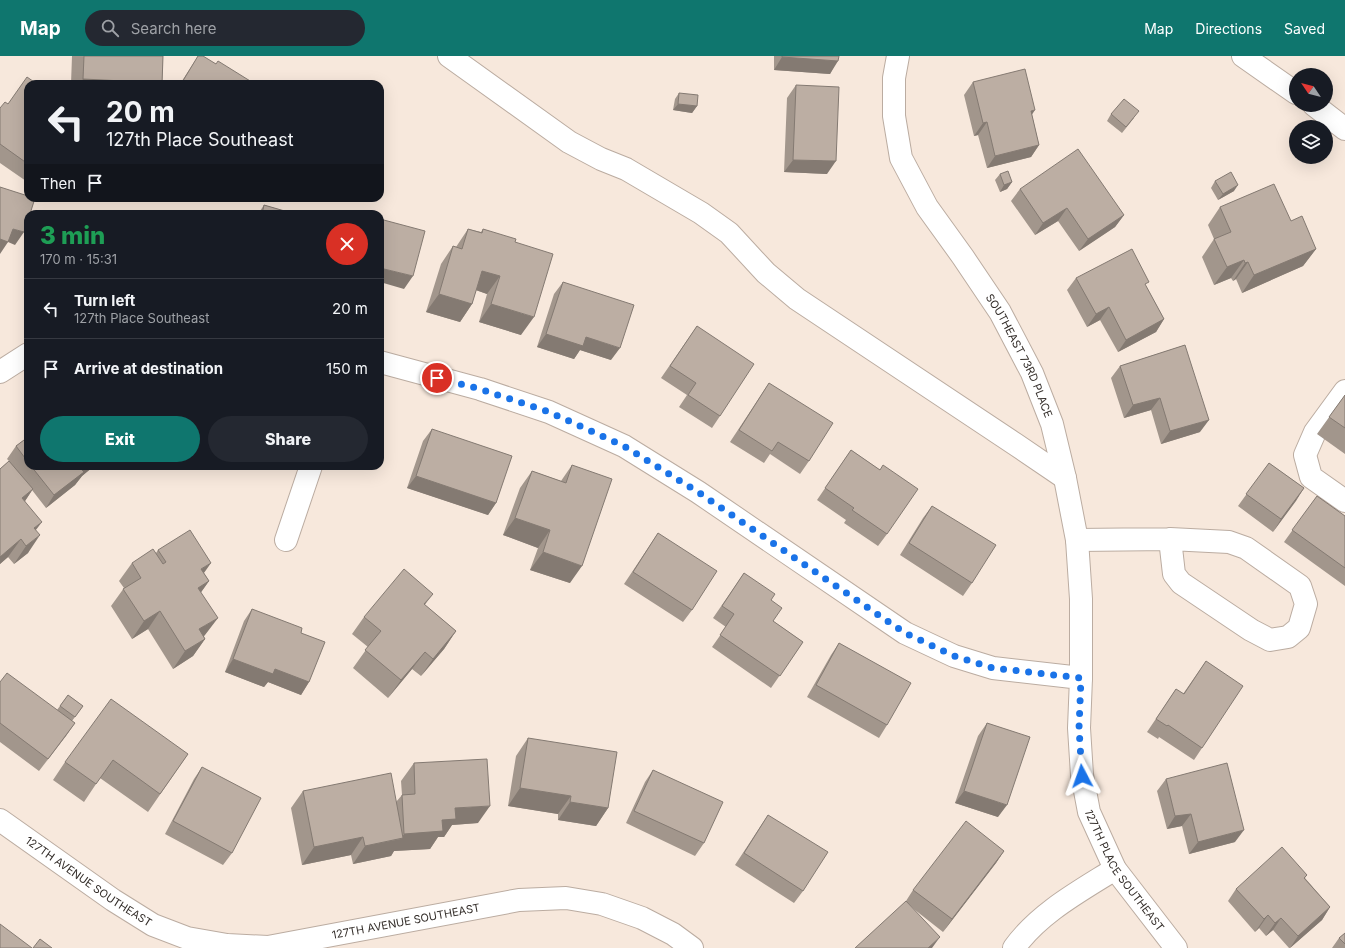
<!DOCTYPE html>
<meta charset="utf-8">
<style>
body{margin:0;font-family:Inter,sans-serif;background:#242831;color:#f1f3f6;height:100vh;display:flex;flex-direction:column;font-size:15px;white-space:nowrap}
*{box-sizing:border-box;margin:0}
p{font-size:13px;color:#9ea1a6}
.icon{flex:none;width:22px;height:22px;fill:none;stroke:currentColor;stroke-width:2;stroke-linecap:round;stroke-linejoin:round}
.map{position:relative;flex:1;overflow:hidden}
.sheet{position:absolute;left:24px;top:154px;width:360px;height:260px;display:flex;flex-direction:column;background:#171b24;border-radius:12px;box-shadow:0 4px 16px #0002}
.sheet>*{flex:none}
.guide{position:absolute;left:24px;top:24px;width:360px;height:122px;border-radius:12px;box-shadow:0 4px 16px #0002;background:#171b24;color:#f1f3f6;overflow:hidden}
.needle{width:26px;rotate:305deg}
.fabs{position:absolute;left:1289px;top:12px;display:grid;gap:8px}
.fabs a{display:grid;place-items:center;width:44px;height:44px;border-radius:50%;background:#171b24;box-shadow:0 4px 16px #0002;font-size:20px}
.pin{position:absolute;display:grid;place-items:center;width:34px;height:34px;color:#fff;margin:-17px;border:2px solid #fff;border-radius:50%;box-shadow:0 1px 4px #0007}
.me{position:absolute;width:44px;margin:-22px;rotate:356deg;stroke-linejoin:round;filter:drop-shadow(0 0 3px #0008)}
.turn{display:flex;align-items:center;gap:14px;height:84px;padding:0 16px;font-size:18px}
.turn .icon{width:52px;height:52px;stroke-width:2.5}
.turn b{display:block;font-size:28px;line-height:34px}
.then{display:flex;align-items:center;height:38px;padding:0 16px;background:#0003;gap:8px;font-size:15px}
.round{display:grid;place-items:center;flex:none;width:42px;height:42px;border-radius:21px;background:#242831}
.overview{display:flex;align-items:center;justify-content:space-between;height:68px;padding:0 16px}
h1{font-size:24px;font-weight:800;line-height:30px;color:#1e9e55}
.cta{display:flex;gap:8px;margin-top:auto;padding:8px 16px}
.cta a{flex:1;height:46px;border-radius:24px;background:#0f766e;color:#fff;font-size:16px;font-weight:800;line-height:46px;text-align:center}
.cta a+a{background:#242831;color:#f1f3f6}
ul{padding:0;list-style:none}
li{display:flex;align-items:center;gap:12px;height:60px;padding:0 16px;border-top:1px solid #363941}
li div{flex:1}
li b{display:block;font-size:15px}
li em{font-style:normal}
header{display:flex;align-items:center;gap:24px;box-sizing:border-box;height:56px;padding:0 20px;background:#0f766e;color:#fff}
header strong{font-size:19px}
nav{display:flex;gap:22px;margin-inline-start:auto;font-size:14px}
.search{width:280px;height:36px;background:#242831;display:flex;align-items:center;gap:10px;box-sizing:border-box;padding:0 14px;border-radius:22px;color:#9ea1a6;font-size:15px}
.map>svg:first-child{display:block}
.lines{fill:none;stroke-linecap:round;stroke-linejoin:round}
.minor-casing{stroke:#bbaca1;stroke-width:24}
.minor{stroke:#fff;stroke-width:22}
.wall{fill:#a2968c}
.shaded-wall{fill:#847a72}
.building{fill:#bcaea3;stroke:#847a72}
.route{stroke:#1a73e8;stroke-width:7;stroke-dasharray:0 12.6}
.labels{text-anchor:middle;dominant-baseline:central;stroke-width:3;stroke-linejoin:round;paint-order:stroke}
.street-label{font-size:11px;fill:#342e2a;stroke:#fff}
</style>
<header>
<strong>Map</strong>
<div class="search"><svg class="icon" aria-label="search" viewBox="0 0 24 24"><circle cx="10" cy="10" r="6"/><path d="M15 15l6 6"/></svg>Search here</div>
<nav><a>Map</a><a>Directions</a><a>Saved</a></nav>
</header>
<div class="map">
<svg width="1345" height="892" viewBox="0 0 1345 892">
<rect width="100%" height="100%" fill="#f7e8dc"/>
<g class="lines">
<defs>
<g id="minor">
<path d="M449 0 569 86 601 103 626 113 701 157 729 177 766 217 797 243 1015 388 1065 422"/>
<path id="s1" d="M898 0 894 22V60L901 102 927 151 963 201 1000 256 1032 317 1052 368 1065 422 1077 484 1081 543V622"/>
<path d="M1243 0 1296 37"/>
<path d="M1314 49 1345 73"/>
<path id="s2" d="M380 306 480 333 549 356 624 390 698 436 905 577 954 600 993 612 1081 622 1079 672 1082 719 1089 756 1115 813 1176 892"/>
<path d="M0 316 28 298"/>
<path d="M1345 335 1315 376 1305 399 1311 421 1345 445"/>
<path d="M286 484 311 410"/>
<path d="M1077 484 1170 483 1229 486 1246 492 1300 530 1306 548 1299 572 1288 581 1270 584 1251 574 1181 527 1174 518 1170 483"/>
<path id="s3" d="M0 764 113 844 153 869 187 882 227 889 268 891 519 844 566 842 602 848 642 862 673 878 692 892"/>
<path d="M1014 892C1039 857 1080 835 1115 813"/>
</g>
</defs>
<use href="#minor" class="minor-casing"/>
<use href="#minor" class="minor"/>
</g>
<path class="wall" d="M72 0H163L162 28H71Z
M198 0 216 8 255 28H180Z
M774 0H839L830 18 774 14Z
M973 26 1032 59 1039 89 1031 101 987 112 978 79 974 80 964 39Z
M28 28V122L26 125 0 107V52L8 48Z
M796 29 827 118 784 116 787 42Z
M679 37 697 50 692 57 673 54 675 43Z
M1111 58 1134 62 1122 77 1107 65Z
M1000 118 1012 126 1007 133 1000 136 995 124Z
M1215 125 1234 135 1218 144 1211 132Z
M1020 133 1124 159 1115 171 1079 195 1058 165 1035 179 1011 145Z
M264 149 295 158H258Z
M1220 151 1291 165 1316 193 1303 210 1242 237 1236 223 1233 225 1231 222 1214 229 1202 201 1214 183 1208 169Z
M468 173 481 176 483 173 515 186 521 279 479 266 487 238 476 234 472 248 460 266 426 256 441 208 453 190 456 191Z
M1076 222 1146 230 1164 263 1156 276 1118 296 1100 264 1087 271 1067 234Z
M563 226 611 304 580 294 574 303 537 291 554 238Z
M697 270 720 360 712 372 679 351 687 339 661 322Z
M1185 289 1200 376 1161 388 1151 354 1124 362 1111 322 1120 310Z
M769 327 809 405 800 418 770 398 764 407 730 386Z
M1345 339V398L1317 378Z
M432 373 496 447 488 459 407 432 423 385Z
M28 381V410H94L82 420 75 429 46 452 32 434 25 445 36 474 28 497 14 508 8 501 0 508V413L9 405 7 403 16 390Z
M851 394 880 414 887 478 878 490 844 467 846 464 817 444Z
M1269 407 1304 432 1273 476 1238 450Z
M572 409 570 527 530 514 538 492 503 479 520 432 532 415 561 425Z
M1317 440 1345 460V530L1284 486Z
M932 450 972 527 963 540 900 499 923 462Z
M658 477 692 554 683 566 624 528Z
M158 494 204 517 209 525 201 536 205 579 204 580 205 583 193 600 173 613 148 573 132 583 111 550 124 532 119 525 132 507 156 497Z
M744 517 771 544 773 565 803 586 771 632 712 591 726 571 713 562Z
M425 549 456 575 444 593 421 620 412 613 388 642 353 612 368 591 352 578 364 561Z
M252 553 301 577 309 626 301 639 268 626 264 631 225 616 244 565Z
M839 587 887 669 879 682 807 641 831 599Z
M1206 605 1202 692 1194 704 1159 681 1158 683 1147 676 1176 633 1183 638Z
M0 626 57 654 68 639 83 650 72 665 75 667 39 715 0 686Z
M987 667 998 761 955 747 978 680Z
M528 682 608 752 596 770 558 764V758L508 750 516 700Z
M188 698 148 756 100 722 84 746 53 724 65 706Z
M414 707 478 767 452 769 444 781H438L430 793 394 795 391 800 353 808 351 799 302 809 291 752 303 735 396 746 402 739 401 725Z
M202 711 232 797 223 809 165 778 194 723Z
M653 714 704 787 695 800 626 767 645 726Z
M1166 723 1235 786 1189 798 1182 770 1167 773 1157 735Z
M768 759 803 835 794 847 735 809 760 771Z
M1004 795 996 807 943 876 915 854 906 845 913 834Z
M1307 819 1305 822 1330 851 1322 864 1290 892H1289L1273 874 1266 880 1259 872 1255 876 1228 845 1236 833Z
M1345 877V892H1332L1339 882Z"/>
<path class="shaded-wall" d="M782 1 838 5 830 18 774 14Z
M83 23 123 25 121 28H79Z
M678 48 697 50 692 57 673 54Z
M1035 54 1027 66 1031 55Z
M987 66 978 79 974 80 983 67Z
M1039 89 1031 101 987 112 995 100Z
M793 104 836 105 827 118 784 116Z
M1012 126 1007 133 1000 136 1004 129Z
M1238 129 1234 135 1218 144 1223 138Z
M1067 152 1058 165 1035 179 1043 167Z
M1124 159 1115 171 1079 195 1088 183Z
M13 173 24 176 15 189 8 186 0 198V183Z
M1316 193 1303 210 1242 237 1254 219Z
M1244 204 1231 222 1214 229 1227 211Z
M1248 206 1236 223 1233 225 1245 207Z
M384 213 413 220 404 233 380 226Z
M482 215 500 220 487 238 470 232Z
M439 238 472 248 460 266 426 256Z
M491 248 534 261 521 279 479 266Z
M1109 251 1100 264 1087 271 1096 258Z
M1164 263 1156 276 1118 296 1126 284Z
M546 278 586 281 620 292 611 304 580 294 574 303 537 291Z
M1160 342 1151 354 1124 362 1133 349Z
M1209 364 1200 376 1161 388 1170 375Z
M87 410H94L82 420 75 429 46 452 54 439Z
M159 410H227L225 413Z
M416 420 496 447 488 459 407 432Z
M1304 432 1296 445 1273 476 1281 463Z
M33 433 21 451 22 442Z
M515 462 550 474 538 492 503 479Z
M42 466 29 483 34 472Z
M40 479 28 497 14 508 26 490Z
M21 483 8 501 0 508V501Z
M543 496 582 510 570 527 530 514Z
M211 507 199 524 201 513Z
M209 525 197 542 198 532Z
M433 538 420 555 424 548Z
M160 555 148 573 132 583 144 565Z
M218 562 205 579 186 591 199 573Z
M456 575 444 593 421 620 433 603Z
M205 583 193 600 173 613 185 595Z
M425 596 412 613 388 642 401 624Z
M233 603 275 613 309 626 301 639 268 626 264 631 225 616Z
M75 667 66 680 39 715Z
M520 732 571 740 558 758 508 750Z
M964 735 1007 749 998 761 955 747Z
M570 746 608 752 596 770 558 764Z
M490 750 478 767 452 769 444 781H438L430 793 394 795 391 800 353 808 365 790 401 783 404 778 455 752Z
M1191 758 1182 770 1167 773 1175 760Z
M1244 774 1235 786 1189 798 1198 786Z
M363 781 351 799 302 809 314 791Z
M1004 795 996 807 943 876 952 863Z
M1330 851 1322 864 1290 892 1298 880Z
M1268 859 1259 872 1255 876 1264 863Z
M1281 862 1273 874 1266 880 1275 867Z
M940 881 932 892H928Z"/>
<path class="building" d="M84 0H163L162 28H123V25L83 23Z
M198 0H203L216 8 218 5 255 28H181Z
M782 0H839L838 5 782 1Z
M1025 13 1035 54 1031 55 1039 89 995 100 987 66 983 67 973 26Z
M27 21 37 28H28V108L0 88V52L5 46 8 48Z
M796 29 839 31 836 105 793 104Z
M679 37 698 39 697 50 678 48Z
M1124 43 1139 55 1126 71 1111 58Z
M1078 93 1124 159 1088 183 1067 152 1043 167 1020 133Z
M1008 115 1012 126 1004 129 1000 118Z
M1231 116 1238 129 1223 138 1215 125Z
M1274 128 1291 165 1302 160 1316 193 1254 219 1248 206 1245 207 1244 204 1227 211 1214 183 1231 176 1220 151Z
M0 131 28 140V142H35L30 158H28V163L24 176 13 173 8 186 0 183Z
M264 149 295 158H262Z
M380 163 425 175 413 220 384 213 380 227Z
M468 173 482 177 483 173 516 183 515 186 553 198 534 261 491 248 500 220 482 215 472 248 439 238 453 190 462 193Z
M1132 193 1149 226 1145 228 1164 263 1126 284 1109 251 1096 258 1076 222Z
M563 226 634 249 620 292 586 281 583 290 546 278Z
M697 270 754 308 720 360 688 339 696 327 670 310Z
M1185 289 1209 364 1170 375 1160 342 1133 349 1120 310Z
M769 327 833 367 809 405 778 386 772 395 739 374Z
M1345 339V372L1329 361Z
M432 373 512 400 496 447 416 420Z
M28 381V406L16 390Z
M851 394 880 414 883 409 918 433 887 478 852 454 854 452 825 432Z
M9 405 33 433 22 442 42 466 34 472 40 479 26 490 21 483 0 501V413Z
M1269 407 1304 432 1281 463 1246 438Z
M572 409 612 423 582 510 543 496 550 474 515 462 532 415 566 427Z
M31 410H87L82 414 84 416 54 439Z
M1317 440 1345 460V512L1292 474Z
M932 450 996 489 972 527 909 487Z
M190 474 211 507 201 513 209 525 198 532 218 562 199 573 205 583 185 595 160 555 144 565 123 533 141 522 132 507 153 493 163 508 166 506 158 494Z
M658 477 717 515 692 554 633 516Z
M404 513 433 538 424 548 456 575 433 603 425 596 401 624 365 594 381 575 364 561Z
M744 517 775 538 771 544 782 552 773 565 803 586 780 620 720 579 734 558 722 550Z
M252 553 302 572 301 577 325 586 309 626 275 613 273 618 233 603Z
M839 587 911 627 887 669 816 629Z
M1206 605 1243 630 1202 692 1168 669 1167 670 1156 663 1176 633 1184 638Z
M7 617 75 667 48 703 0 667V626Z
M68 639 83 650 75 661 60 650Z
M111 643 188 698 160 738 113 704 96 728 65 706Z
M987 667 1030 681 1007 749 964 735Z
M528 682 617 696 608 752 570 746 571 740 520 732Z
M487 703 490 750 455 752 456 763 442 764 443 775 404 778 402 739 415 738 414 707Z
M1227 707 1244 774 1198 786 1191 758 1175 760 1166 723Z
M202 711 261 742 232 797 173 765Z
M653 714 723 746 704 787 634 755Z
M391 717 403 782 365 790 363 781 314 791 303 735Z
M768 759 828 796 803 835 744 797Z
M966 765 1004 795 952 863 913 834Z
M1282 791 1307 819 1304 822 1330 851 1298 880 1281 862 1275 867 1268 859 1264 863 1236 833Z
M906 845 940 881 928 892H855Z
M0 868 32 892H0Z
M1345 877V888L1339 882Z
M40 883 52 892H33Z"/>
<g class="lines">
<path class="route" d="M437 322 480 333 549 356 624 390 698 436 905 577 954 600 993 612 1081 622 1079 672 1082 720"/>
</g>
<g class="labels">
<g class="street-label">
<text stroke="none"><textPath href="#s1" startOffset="334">SOUTHEAST 73RD PLACE</textPath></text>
<text stroke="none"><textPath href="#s2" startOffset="983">127TH PLACE SOUTHEAST</textPath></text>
<text stroke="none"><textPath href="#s3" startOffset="108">127TH AVENUE SOUTHEAST</textPath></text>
<text stroke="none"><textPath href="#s3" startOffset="444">127TH AVENUE SOUTHEAST</textPath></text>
</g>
</g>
</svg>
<div class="fabs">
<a><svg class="needle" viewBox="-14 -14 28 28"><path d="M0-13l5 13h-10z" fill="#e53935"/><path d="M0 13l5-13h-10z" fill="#9ea1a6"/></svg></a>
<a><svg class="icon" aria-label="layers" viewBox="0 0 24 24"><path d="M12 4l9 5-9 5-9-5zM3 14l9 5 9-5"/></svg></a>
</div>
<div class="pin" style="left:437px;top:322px;background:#d93025"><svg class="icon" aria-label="arrive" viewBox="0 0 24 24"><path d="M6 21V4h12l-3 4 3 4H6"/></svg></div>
<svg class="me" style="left:1082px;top:720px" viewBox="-20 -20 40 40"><path d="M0-17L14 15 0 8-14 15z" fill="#1a73e8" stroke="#fff" stroke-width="4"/></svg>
<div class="guide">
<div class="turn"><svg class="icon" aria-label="left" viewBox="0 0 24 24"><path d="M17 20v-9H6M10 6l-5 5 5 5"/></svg><div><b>20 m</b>127th Place Southeast</div></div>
<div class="then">Then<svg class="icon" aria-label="arrive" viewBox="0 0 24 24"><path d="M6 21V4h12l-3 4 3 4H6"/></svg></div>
</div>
<section class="sheet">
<div class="overview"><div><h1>3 min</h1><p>170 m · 15:31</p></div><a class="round" style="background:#d93025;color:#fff"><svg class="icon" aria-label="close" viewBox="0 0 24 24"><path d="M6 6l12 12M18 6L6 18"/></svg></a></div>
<ul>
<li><svg class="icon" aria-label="left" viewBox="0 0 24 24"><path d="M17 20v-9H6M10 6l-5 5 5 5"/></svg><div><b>Turn left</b><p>127th Place Southeast</p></div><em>20 m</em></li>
<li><svg class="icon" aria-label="arrive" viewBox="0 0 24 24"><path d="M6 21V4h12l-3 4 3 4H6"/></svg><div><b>Arrive at destination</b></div><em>150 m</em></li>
</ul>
<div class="cta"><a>Exit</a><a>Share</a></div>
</section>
</div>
